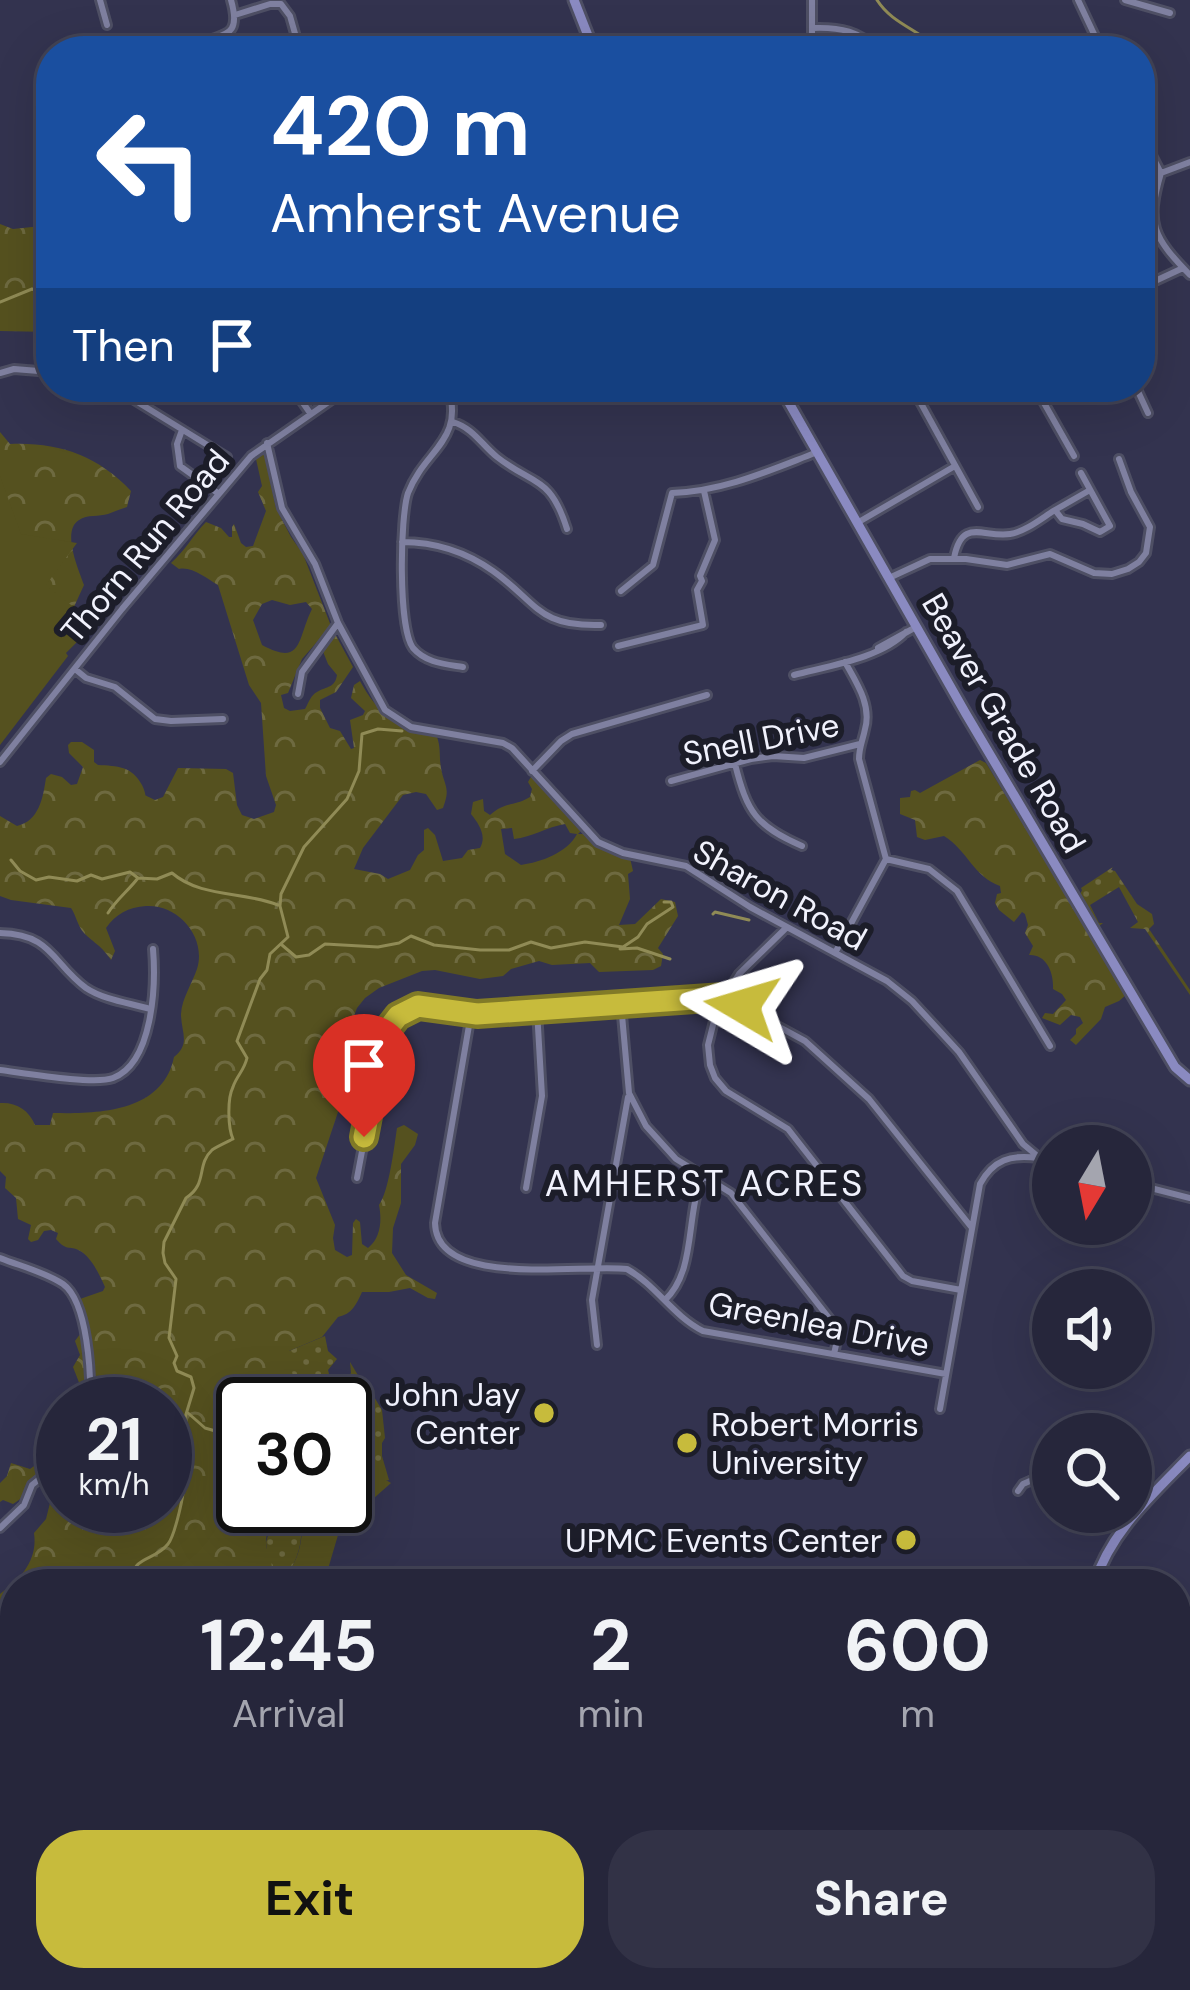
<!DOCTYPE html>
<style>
body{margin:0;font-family:"DM Sans",sans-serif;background:#323246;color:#f1f3f6;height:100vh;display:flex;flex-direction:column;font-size:45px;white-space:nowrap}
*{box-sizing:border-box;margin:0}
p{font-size:39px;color:#a4a5af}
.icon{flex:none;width:66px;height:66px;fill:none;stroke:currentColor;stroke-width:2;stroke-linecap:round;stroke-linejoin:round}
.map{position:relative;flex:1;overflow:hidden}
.panel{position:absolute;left:0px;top:1569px;width:1191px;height:423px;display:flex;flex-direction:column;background:#26263b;border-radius:48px 48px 0 0;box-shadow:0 12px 48px #0002,0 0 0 3px #424355}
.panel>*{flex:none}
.top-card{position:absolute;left:36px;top:36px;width:1119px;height:366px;border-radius:48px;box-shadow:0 12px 48px #0002,0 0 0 3px #424355;background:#1a4fa0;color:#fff;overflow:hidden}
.needle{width:78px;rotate:190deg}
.fabs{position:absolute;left:1032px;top:1125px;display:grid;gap:24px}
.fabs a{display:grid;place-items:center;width:120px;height:120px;border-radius:50%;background:#26263b;box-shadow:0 12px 48px #0002,0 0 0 3px #424355;font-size:60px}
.speed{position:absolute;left:36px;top:1377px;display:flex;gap:24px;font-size:60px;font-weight:700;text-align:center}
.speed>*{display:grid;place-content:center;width:156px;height:156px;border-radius:50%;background:#26263b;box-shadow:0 12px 48px #0002,0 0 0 3px #424355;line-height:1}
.speed small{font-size:30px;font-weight:400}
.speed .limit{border:6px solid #111;border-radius:18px;background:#fff;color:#111}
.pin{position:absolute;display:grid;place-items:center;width:102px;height:102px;color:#fff;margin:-123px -51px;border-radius:50% 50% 50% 0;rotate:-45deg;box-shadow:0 0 12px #0007}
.pin .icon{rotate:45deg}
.me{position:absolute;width:132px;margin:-66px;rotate:277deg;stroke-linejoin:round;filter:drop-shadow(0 0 9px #0008)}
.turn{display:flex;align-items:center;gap:42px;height:252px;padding:0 36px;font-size:54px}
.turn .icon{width:156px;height:156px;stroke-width:2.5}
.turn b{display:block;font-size:84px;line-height:102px}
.then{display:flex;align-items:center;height:114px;padding:0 36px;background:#0003;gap:24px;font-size:45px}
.eta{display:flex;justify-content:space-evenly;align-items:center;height:204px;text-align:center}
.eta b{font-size:72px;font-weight:700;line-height:84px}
.cta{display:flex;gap:24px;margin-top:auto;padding:24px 36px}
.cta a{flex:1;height:138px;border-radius:48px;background:#c7bb3c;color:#111;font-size:48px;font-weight:700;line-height:138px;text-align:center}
.cta a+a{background:#323246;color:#f1f3f6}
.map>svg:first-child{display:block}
.grass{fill:url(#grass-dots)}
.forest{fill:url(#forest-crowns);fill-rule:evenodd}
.park{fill:#55511f}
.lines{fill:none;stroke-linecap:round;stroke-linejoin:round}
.stream{stroke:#908b56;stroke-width:3}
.minor-casing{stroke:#4e4f64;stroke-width:12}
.major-casing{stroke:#4e4f64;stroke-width:15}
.minor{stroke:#7f80a0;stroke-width:6}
.major{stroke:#8a8ac1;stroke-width:9}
.route-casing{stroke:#817a27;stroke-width:30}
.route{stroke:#c7bb3c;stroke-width:21}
.poi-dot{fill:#c7bb3c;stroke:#1c1d29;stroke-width:4.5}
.labels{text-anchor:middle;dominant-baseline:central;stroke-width:12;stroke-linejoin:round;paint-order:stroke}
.street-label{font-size:33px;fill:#f1f2fd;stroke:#1c1d29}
.poi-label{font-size:33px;fill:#f1f2fd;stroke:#1c1d29;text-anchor:end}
.neighbourhood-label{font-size:36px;letter-spacing:3px;fill:#f1f2fd;stroke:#1c1d29}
</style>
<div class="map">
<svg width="1190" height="1990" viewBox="0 0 1190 1990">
<defs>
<pattern id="grass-dots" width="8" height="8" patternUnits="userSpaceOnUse" patternTransform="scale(3)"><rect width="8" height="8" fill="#55511f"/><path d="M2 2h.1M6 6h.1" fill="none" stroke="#6e6a40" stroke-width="1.8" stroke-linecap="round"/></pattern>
<pattern id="forest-crowns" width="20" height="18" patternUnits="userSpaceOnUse" patternTransform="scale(3)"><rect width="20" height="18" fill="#55511f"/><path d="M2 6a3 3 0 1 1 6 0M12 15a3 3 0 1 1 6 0" fill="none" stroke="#6e6a40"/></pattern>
</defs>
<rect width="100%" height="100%" fill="#33334f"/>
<path class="grass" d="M1113 867 1111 870 1115 871 1137 904 1152 914 1154 924 1149 929 1190 990V995L1145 929 1130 928 1138 922 1119 887 1090 905 1099 923H1103L1097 928 1079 897 1082 890 1081 888Z
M325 1336 328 1351 337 1359 328 1370 330 1378 345 1382 351 1373 350 1362 359 1377 350 1381V1385L359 1389 360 1382H365L382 1410 385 1438 382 1443V1456L389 1480 373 1483 365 1498 359 1493 345 1500V1404H297C294 1393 288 1362 289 1351Z
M271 1506H299C305 1538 300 1559 281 1584H268L260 1573 262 1570H269L266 1542 271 1526 268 1519 282 1506Z"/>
<path class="forest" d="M0 224 13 229 51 225V332L0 331Z
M0 432 10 444C58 442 97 455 131 491L127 507C120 509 114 512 108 514 99 517 87 514 79 520 61 531 79 570 84 585L73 609 0 611Z
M261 452 264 453 276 508 291 537 303 554 331 626 302 659 288 693 281 695 284 708 290 711 305 709C309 702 311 695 317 692 327 686 335 688 337 675L328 664 322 649 334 632 353 667 336 692 320 700V708L330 728 340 731 351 749 354 748 350 720 363 715 365 711 351 698 354 685 360 681C378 714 399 731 437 737 441 748 439 756 441 768 444 786 451 787 443 808L437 810 426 794 416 792 403 795 363 848 354 869 380 874 388 879 410 870 418 855 424 850V830L428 828 435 835 443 861 462 858 468 850 480 848C487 836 479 824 471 814L473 802 483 799 484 811 490 815C505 801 514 807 530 797L532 789 528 782 532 775 581 831 578 834H585L606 851 630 858 633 871 628 874 630 899 619 925 635 924 661 899 675 902 678 916 658 948 663 954 661 966 653 970 599 972 590 963 552 965 539 961 511 969 503 976 480 979 435 970 422 971 379 988 365 998 357 1008 336 1066 341 1081V1103L316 1178 335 1225 333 1238 335 1250 347 1257 352 1255 353 1223 356 1219 360 1222 362 1244 368 1248C381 1238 382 1220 379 1205 389 1191 394 1148 397 1128L404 1125 418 1134 415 1145 401 1164V1203L393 1228 392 1253 406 1275 437 1293 435 1299 428 1298 410 1288 389 1292H362C356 1305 352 1314 338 1317L322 1337 289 1351 297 1404H243V1506H282L286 1510 285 1513 269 1519C271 1528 267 1530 266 1540 265 1550 272 1559 272 1569L260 1573 268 1584H15V1977H108L104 1990H0V1594C21 1579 38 1560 34 1533L46 1519 50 1503 63 1493V1506H165V1404H74V1394L80 1385 73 1367 80 1355 75 1341 86 1326 80 1309V1299L103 1291 105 1287C100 1276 93 1260 82 1252 70 1244 68 1253 56 1239L58 1233 51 1230 44 1231 38 1240 31 1242 28 1239 31 1225 18 1219 16 1198 5 1188 6 1177 0 1171V1103C16 1102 29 1110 35 1125H50L53 1113C99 1114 163 1112 174 1057 191 1044 181 1032 181 1014 182 998 192 984 197 969 207 937 178 904 146 906 128 907 116 914 106 928L115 951 111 960C101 945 95 944 84 933 78 927 76 915 71 908L11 900 0 896V816L17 826C39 821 43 798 46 778L51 774 62 777 71 785 77 784 83 767 69 753 68 745 71 742H82L94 750V762L98 765C117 766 132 766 142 785 149 800 140 792 155 800L163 797 178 768 226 769 233 773 237 805 242 815 254 819 274 812 276 805 266 776 261 703 249 685 218 585C207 579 192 566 179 569L171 563C185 551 193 535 206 522L221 528 229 537H232V527L234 524 241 543 246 547 253 546 266 511 258 492 262 486 256 459ZM272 600 290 605 306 602 312 609C297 639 303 667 262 645L253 620 262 604ZM565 824 570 833 577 834C567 853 541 862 521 865L505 854 501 829 512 828 514 839C532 837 547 827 565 824Z
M980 760 986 763 1127 994 1119 1001 1105 1007 1101 1019 1076 1045 1070 1040 1076 1034V1029L1083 1023 1080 1017 1071 1015 1060 1025 1042 1018 1045 1013 1053 1014 1066 1000 1062 994 1053 989C1054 972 1046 954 1029 955L1033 946 1025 933 1028 925 1025 914 1022 912 1014 922 999 910 995 903 997 894 1001 893 1000 886C974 877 967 850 944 836L925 840 917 837 915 820 900 814V798L910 797 911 791 915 790 920 793Z
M63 1445V1478L61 1475C42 1479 28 1495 13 1504L3 1500 0 1502V1483L7 1476 11 1463 30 1469Z
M377 1475 391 1483 374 1498 371 1505 352 1519 350 1527 338 1535 328 1569 323 1574V1579L328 1584H281C300 1559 306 1537 299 1506H322L329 1521H337L341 1514 339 1506H345V1500L360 1493 365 1498 372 1489V1479Z
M167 1977H235L237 1990H172Z
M448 1977H552L499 1990H447Z"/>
<path class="park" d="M0 476 21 534 77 543 46 585 95 624 66 653 68 656 0 745Z"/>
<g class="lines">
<path class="stream" d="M877 0C893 25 919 29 941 51
M0 302 32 289 51 296
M11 860 20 871 36 880 49 877 77 881 91 875 102 879 130 872 138 878
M108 913C117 899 128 891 138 878L157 879 172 873C201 898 243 891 278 905
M713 914 715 912 749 920
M282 945 296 957 309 955 325 944 378 947 399 943 411 936 434 945 480 950H509L531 942 551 948 585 942 623 947 638 937 647 924 673 907 671 902H664
M620 949 637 948 670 959
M188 1413 205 1428 243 1439
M345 1489 356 1484
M131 1584C131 1555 154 1562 168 1544 174 1537 187 1488 183 1478 181 1472 177 1467 173 1462L185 1440 187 1428 184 1421 194 1388 191 1377 177 1371 174 1363 177 1356 169 1338 176 1279 165 1263 163 1253 164 1242 186 1198C208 1184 196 1165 212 1150 216 1147 229 1141 233 1139 228 1128 227 1099 233 1087 237 1075 244 1071 247 1058L237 1041 260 979 267 970 270 954 288 937 280 906 281 894 304 847 347 799 359 771 362 734 378 729 402 731
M229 1990 230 1977"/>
<defs>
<path id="minor" d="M100 0 107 25
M1078 0 1102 51
M1125 0 1170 13
M235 15 270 4H281L290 16 300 51
M813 28C840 27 860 31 879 51
M191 51C214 29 244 46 231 0
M812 51V0
M1140 132 1161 173
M1161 173C1146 224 1153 237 1190 275
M1161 173 1190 162
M1140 288 1183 268
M0 373 14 369 51 372
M113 387 227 457
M292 387 310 413
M448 387C465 441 425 449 408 493 400 517 398 628 413 648 426 663 445 664 463 667
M912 387 978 507
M1035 387 1074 456
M1136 387 1148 413
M563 390V387
M919 399 939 387
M453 422C473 428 482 445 497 457 534 486 550 475 567 529
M182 430 177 444 180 466 219 494
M267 443 282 508 315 564 338 623 385 710 411 727 503 743 512 748 598 842 623 853 686 866 750 907 887 981 912 1001 959 1052 1023 1144 1041 1159 1053 1163
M1055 510 1090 490
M857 523 955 466
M402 542C435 542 466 552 493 571 538 603 537 627 601 625
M954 558C962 517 983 538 1010 534 1025 532 1042 518 1055 510L1062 519 1083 524 1100 532 1110 526 1081 473
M889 578 930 559H966L1007 565 1050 554 1094 573 1112 574 1128 569 1139 562 1146 553 1150 527 1131 492 1119 459
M621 591 653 565 672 493C724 491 768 471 815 453
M618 646 703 625 697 590 702 581 700 576 715 540 704 491
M878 648 916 627
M75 669 86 678 115 687 155 719 171 721 223 719
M794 675C828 666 882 658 906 632
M298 694 302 672 338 623
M0 762 122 609 251 456 350 387
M735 764C747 812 756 826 802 846
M532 771 561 741 572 734 707 695
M671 781 751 759 773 756 804 758 860 744
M886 859 929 869 957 891 1050 1046
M786 928 739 974 717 1009 708 1045 710 1065 715 1078 726 1091 788 1129 903 1276 912 1281 961 1290
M0 933C52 934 52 963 86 988 104 1000 130 1003 150 1009
M835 953 886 859 859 759C859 747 863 740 865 729 872 705 856 682 845 662
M621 1004 629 1093 646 1126 676 1159 731 1193 836 1327 838 1336 834 1354
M471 1014 435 1223C436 1290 584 1263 627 1269 656 1285 673 1316 703 1331L946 1374
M349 1049 379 1054
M0 1070C24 1073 94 1085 113 1078 153 1063 156 985 153 949
M357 1178 384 1034 398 1015 418 1006 477 1014 724 997 805 1041 869 1099 972 1228
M1131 1183 1190 1198
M526 1188 542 1096 537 1010
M0 1258C20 1266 45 1272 63 1284 88 1302 91 1375 90 1404
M665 1300C697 1270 685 1214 703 1176
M597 1345 592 1300 628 1097
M940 1409 980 1184C993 1160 1011 1154 1038 1158
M1018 1491 1023 1484 1053 1471
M0 1528 24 1505 32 1485 63 1460
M1176 1767 1190 1772"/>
<path id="major" d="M574 0 594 51
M780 387 966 714 1175 1067 1190 1080
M1094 1584C1111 1531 1152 1495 1190 1456
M534 1990 575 1977
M556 1990 592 1977"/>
</defs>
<use href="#minor" class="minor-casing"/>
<use href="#major" class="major-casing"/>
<use href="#minor" class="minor"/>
<use href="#major" class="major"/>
</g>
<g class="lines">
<defs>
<path id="route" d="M364 1137 384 1034 398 1016 418 1006 477 1014 724 997 742 1006"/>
</defs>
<use href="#route" class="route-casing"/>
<use href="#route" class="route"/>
</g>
<g class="poi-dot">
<circle cx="544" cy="1413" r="12"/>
<circle cx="687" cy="1443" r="12"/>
<circle cx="906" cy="1540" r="12"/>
</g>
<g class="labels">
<g class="street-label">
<text transform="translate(145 546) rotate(-50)">Thorn Run Road</text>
<text transform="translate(1004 723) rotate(60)">Beaver Grade Road</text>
<text transform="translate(761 739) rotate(-11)">Snell Drive</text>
<text transform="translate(780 895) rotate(29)">Sharon Road</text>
<text transform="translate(819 1324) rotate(11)">Greenlea Drive</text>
</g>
<g class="poi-label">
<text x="520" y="1394">John Jay<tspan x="520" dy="38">Center</tspan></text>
<text x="711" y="1424" text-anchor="start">Robert Morris<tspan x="711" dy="38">University</tspan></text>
<text x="882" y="1540">UPMC Events Center</text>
</g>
<g class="neighbourhood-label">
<text x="705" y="1183">AMHERST ACRES</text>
</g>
</g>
</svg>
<div class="fabs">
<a><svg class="needle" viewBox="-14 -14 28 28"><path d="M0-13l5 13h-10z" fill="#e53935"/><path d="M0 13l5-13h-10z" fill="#a4a5af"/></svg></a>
<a><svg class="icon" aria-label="sound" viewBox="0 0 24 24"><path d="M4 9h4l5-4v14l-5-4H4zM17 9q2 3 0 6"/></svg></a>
<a><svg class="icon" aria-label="search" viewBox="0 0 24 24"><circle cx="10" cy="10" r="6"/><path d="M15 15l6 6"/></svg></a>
</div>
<div class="speed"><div>21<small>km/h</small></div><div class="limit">30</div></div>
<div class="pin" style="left:364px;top:1137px;background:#d93025"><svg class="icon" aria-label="arrive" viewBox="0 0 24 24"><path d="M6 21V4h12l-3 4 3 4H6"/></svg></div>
<svg class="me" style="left:742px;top:1006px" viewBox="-20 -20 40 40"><path d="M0-17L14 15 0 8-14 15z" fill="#c7bb3c" stroke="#fff" stroke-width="4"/></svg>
<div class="top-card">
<div class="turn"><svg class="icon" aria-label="left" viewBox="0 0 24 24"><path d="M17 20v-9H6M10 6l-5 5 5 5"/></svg><div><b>420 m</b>Amherst Avenue</div></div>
<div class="then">Then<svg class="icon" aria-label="arrive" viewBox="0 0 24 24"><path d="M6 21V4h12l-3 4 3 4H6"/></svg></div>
</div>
<section class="panel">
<div class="eta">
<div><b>12:45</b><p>Arrival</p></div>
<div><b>2</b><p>min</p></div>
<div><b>600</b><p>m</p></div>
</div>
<div class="cta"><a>Exit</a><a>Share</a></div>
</section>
</div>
